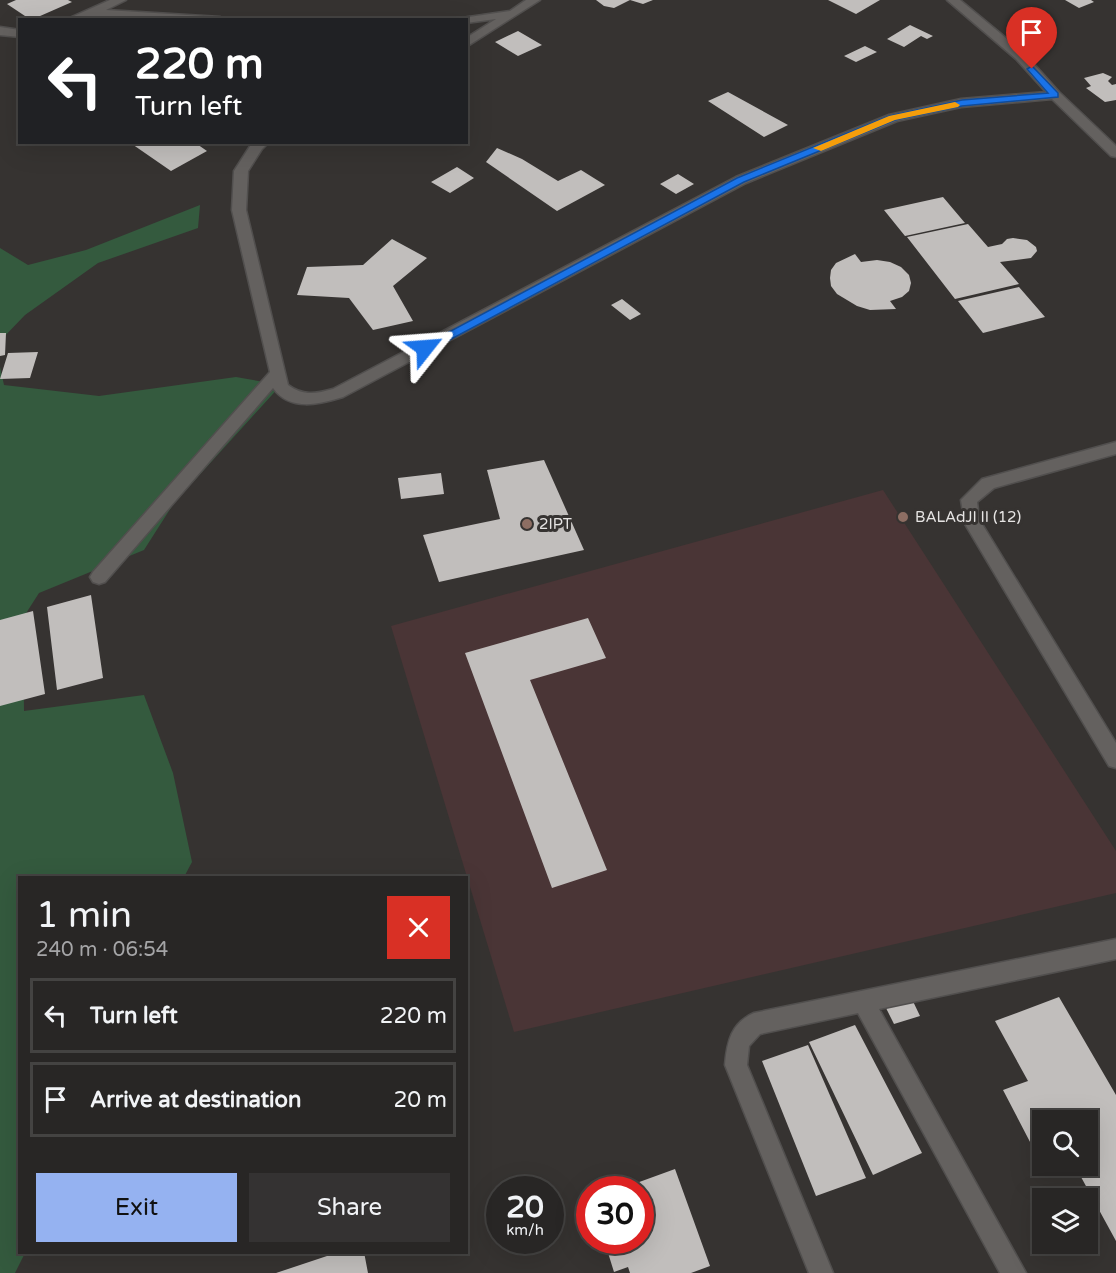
<!DOCTYPE html>
<meta charset="utf-8">
<style>
body{margin:0;font-family:"Varela Round",sans-serif;background:#343232;color:#f1f3f6;height:100vh;display:flex;flex-direction:column;font-size:22px;white-space:nowrap}
*{box-sizing:border-box;margin:0}
p{font-size:20px;color:#a5a5a7}
.icon{flex:none;width:33px;height:33px;fill:none;stroke:currentColor;stroke-width:2;stroke-linecap:round;stroke-linejoin:round}
.map{position:relative;flex:1;overflow:hidden}
.drawer{position:absolute;left:18px;top:876px;width:450px;height:378px;display:flex;flex-direction:column;background:#282625;border-radius:0px;box-shadow:0 6px 24px #0002,0 0 0 2px #444342}
.drawer>*{flex:none}
.hud{position:absolute;left:18px;top:18px;width:450px;height:126px;border-radius:0px;box-shadow:0 6px 24px #0002,0 0 0 2px #444342;background:#202124;color:#fff;overflow:hidden}
.buttons{position:absolute;left:1032px;top:1110px;display:grid;gap:12px}
.buttons a{display:grid;place-items:center;width:66px;height:66px;border-radius:0px;background:#282625;box-shadow:0 6px 24px #0002,0 0 0 2px #444342;font-size:30px}
.speed{position:absolute;left:486px;top:1176px;display:flex;gap:12px;font-size:30px;font-weight:700;text-align:center}
.speed>*{display:grid;place-content:center;width:78px;height:78px;border-radius:50%;background:#282625;box-shadow:0 6px 24px #0002,0 0 0 2px #444342;line-height:1}
.speed small{font-size:15px;font-weight:400}
.speed .limit{border:9px solid #d22;background:#fff;color:#111}
.pin{position:absolute;display:grid;place-items:center;width:51px;height:51px;color:#fff;margin:-62px -26px;border-radius:50% 50% 50% 0;rotate:-45deg;box-shadow:0 0 6px #0007}
.pin .icon{rotate:45deg}
.me{position:absolute;width:66px;margin:-33px;rotate:62deg;stroke-linejoin:round;filter:drop-shadow(0 0 4px #0008)}
.turn{display:flex;align-items:center;gap:21px;height:126px;padding:0 18px;font-size:27px}
.turn .icon{width:78px;height:78px;stroke-width:2.5}
.turn b{display:block;font-size:42px;line-height:51px}
.round{display:grid;place-items:center;flex:none;width:63px;height:63px;border-radius:0px;background:#343232}
.head{display:flex;align-items:center;justify-content:space-between;height:102px;padding:0 18px}
h1{font-size:36px;font-weight:600;line-height:45px}
.action{display:flex;gap:12px;margin-top:auto;padding:12px 18px}
.action a{flex:1;height:69px;border-radius:0px;background:#95b2f1;color:#111;font-size:24px;font-weight:600;line-height:69px;text-align:center}
.action a+a{background:#343232;color:#f1f3f6}
ul{padding:0;list-style:none}
li{display:flex;align-items:center;gap:18px;height:75px;margin:0 12px 9px;padding:0 6px;border:3px solid #444342;border-radius:0px}
li div{flex:1}
li b{display:block;font-size:22px}
li em{font-style:normal}
.map>svg:first-child{display:block}
.education{fill:#4a3536}
.green{fill:#345a3e}
.building{fill:#c1bebc}
.lines{fill:none;stroke-linecap:round;stroke-linejoin:round}
.minor-casing{stroke:#514f4e;stroke-width:3}
.minor{fill:#64615f;fill-rule:evenodd}
.route{fill:#1a73e8;stroke:#114b97;stroke-width:1.5}
.slow{fill:#f59e0b}
.education-dot{fill:#8d6e63;stroke:#363331;stroke-width:2}
.labels{text-anchor:middle;dominant-baseline:central;stroke-width:6;stroke-linejoin:round;paint-order:stroke}
.poi-label{font-size:15px;fill:#e6e4e3;stroke:#363331;text-anchor:start}
</style>
<div class="map">
<svg width="1116" height="1273" viewBox="0 0 1116 1273">
<rect width="100%" height="100%" fill="#363331"/>
<path class="education" d="M883 490 1116 851V893L514 1032 391 626Z"/>
<path class="green" d="M200 205 198 228 98 263 25 315 0 341V248L28 265 86 250Z
M0 367 4 385 99 396 236 377 281 385 174 503 144 550 39 593 23 618 24 711 144 695 173 773 192 862 184 877 20 878V1252L25 1253 15 1273H0Z"/>
<path class="building" d="M16 0H68L72 2 31 20 7 4Z
M596 0H653L643 4 630 0 614 8 604 6Z
M828 0H880L856 14Z
M1065 0H1091L1094 2 1079 8Z
M910 25 933 36 927 39 921 36 904 47 887 39Z
M518 31 542 45 518 56 495 42Z
M865 46 877 52 856 62 844 56Z
M1103 73 1112 77 1108 81 1112 85 1116 84V100L1105 102 1086 88 1091 86 1084 78Z
M728 92 788 125 764 137 708 101Z
M129 142H194L207 151 171 171Z
M497 148 522 159 558 181 581 170 605 185 557 211 486 162Z
M457 167 474 178 450 193 431 182Z
M678 174 694 184 676 194 660 184Z
M943 197 965 223 905 236 884 210Z
M968 224 988 247 1002 244 1007 239 1013 238 1027 240 1036 247 1037 251 1031 258 1000 262 1019 284 955 299 907 237Z
M392 239 427 258 393 286 413 321 373 330 349 298 297 295 307 267 363 265Z
M855 254 861 262 877 260 890 262 901 267 909 275 911 283 909 291 902 297 890 301 896 309 870 310 857 306 837 294 831 286 830 278 831 270 836 263Z
M1019 287 1045 317 983 333 958 301Z
M622 299 641 314 630 320 611 305Z
M0 333H6L5 355 0 356Z
M38 352 30 378 0 379 8 353Z
M544 460 584 550 439 582 423 535 500 519 487 470Z
M441 473 444 494 401 499 398 478Z
M91 595 103 678 57 690 47 607Z
M33 611 45 694 0 706V620Z
M588 618 606 658 530 680 607 870 552 888 465 653Z
M910 995 920 1016 894 1024 884 1004Z
M1059 997 1116 1095V1241L1075 1166H1088V1120H1042V1165L1003 1090 1028 1081 995 1021Z
M855 1025 922 1153 873 1175 809 1042Z
M808 1045 866 1178 816 1196 762 1061Z
M675 1169 710 1266 691 1273H630L628 1267 614 1272 604 1240H640V1190L620 1189Z
M339 1252H364L368 1273H276Z"/>
<g class="lines">
<defs>
<path id="minor" d="M110 0H126L106 10 220 17 225 20H156L91 16 81 20H65Z
M526 0H540L466 47V38L496 19 466 23V20H461L462 18 510 11Z
M947 0H960L1024 53 1059 92 1116 146V157L1111 156 1052 99 961 107 897 121 746 183 343 397C320 404 290 412 273 388L105 582 99 584 93 582 90 577 93 572 270 372 232 210 234 171 252 143 269 142 262 149 248 171 246 210 288 385C303 396 315 394 333 389L736 177 889 115 961 99 1046 92 1016 59Z
M0 27 20 30V37L0 35Z
M1116 442V454L994 488 977 502 979 519 1116 743V768L1109 766 965 524 961 500 982 479Z
M1116 939V959L879 1009 1026 1273H1000L858 1013 760 1034 749 1046 747 1065 833 1273H809L725 1065C727 1042 731 1023 754 1013Z"/>
</defs>
<use href="#minor" class="minor-casing"/>
<use href="#minor" class="minor"/>
</g>
<path class="route" d="M1032 66 1058 93V97L962 106 895 120 744 182 429 351H421L419 348 737 178 889 116 962 100 1048 93 1027 69Z"/>
<path class="slow" d="M955 102 960 105 958 107 895 120 821 151 813 148 889 116Z"/>
<g class="education-dot">
<circle cx="903" cy="517" r="6"/>
<circle cx="527" cy="524" r="6"/>
</g>
<g class="labels">
<g class="poi-label">
<text x="915" y="517">BALAdJI II (12)</text>
<text x="539" y="524">2IPT</text>
</g>
</g>
</svg>
<div class="buttons">
<a><svg class="icon" aria-label="search" viewBox="0 0 24 24"><circle cx="10" cy="10" r="6"/><path d="M15 15l6 6"/></svg></a>
<a><svg class="icon" aria-label="layers" viewBox="0 0 24 24"><path d="M12 4l9 5-9 5-9-5zM3 14l9 5 9-5"/></svg></a>
</div>
<div class="speed"><div>20<small>km/h</small></div><div class="limit">30</div></div>
<div class="pin" style="left:1032px;top:69px;background:#d93025"><svg class="icon" aria-label="arrive" viewBox="0 0 24 24"><path d="M6 21V4h12l-3 4 3 4H6"/></svg></div>
<svg class="me" style="left:425px;top:348px" viewBox="-20 -20 40 40"><path d="M0-17L14 15 0 8-14 15z" fill="#1a73e8" stroke="#fff" stroke-width="4"/></svg>
<div class="hud">
<div class="turn"><svg class="icon" aria-label="left" viewBox="0 0 24 24"><path d="M17 20v-9H6M10 6l-5 5 5 5"/></svg><div><b>220 m</b>Turn left</div></div>
</div>
<section class="drawer">
<div class="head"><div><h1>1 min</h1><p>240 m · 06:54</p></div><a class="round" style="background:#d93025;color:#fff"><svg class="icon" aria-label="close" viewBox="0 0 24 24"><path d="M6 6l12 12M18 6L6 18"/></svg></a></div>
<ul>
<li><svg class="icon" aria-label="left" viewBox="0 0 24 24"><path d="M17 20v-9H6M10 6l-5 5 5 5"/></svg><div><b>Turn left</b></div><em>220 m</em></li>
<li><svg class="icon" aria-label="arrive" viewBox="0 0 24 24"><path d="M6 21V4h12l-3 4 3 4H6"/></svg><div><b>Arrive at destination</b></div><em>20 m</em></li>
</ul>
<div class="action"><a>Exit</a><a>Share</a></div>
</section>
</div>
